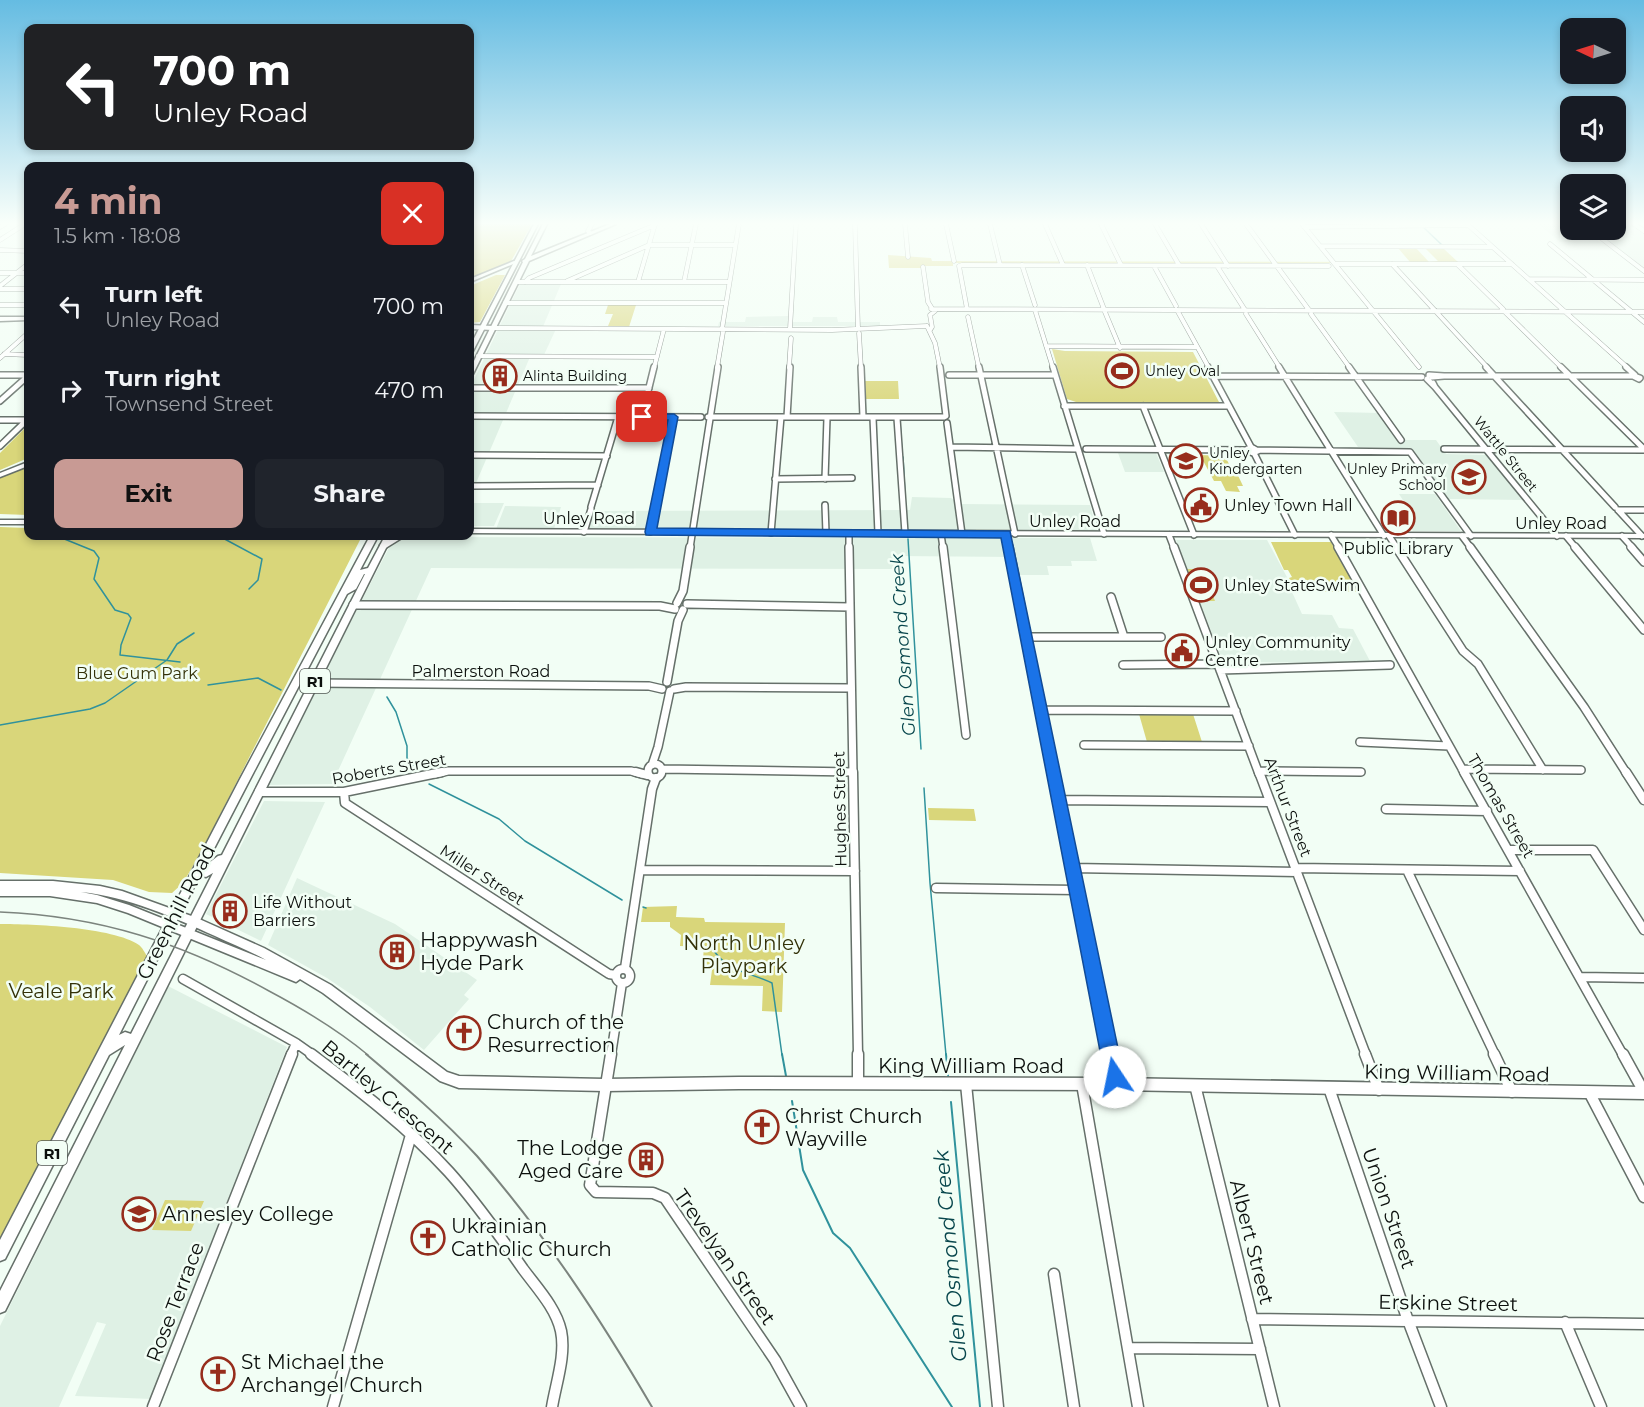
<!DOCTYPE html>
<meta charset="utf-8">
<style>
body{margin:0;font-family:Montserrat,sans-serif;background:#20242c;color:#f1f3f6;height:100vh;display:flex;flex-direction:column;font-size:22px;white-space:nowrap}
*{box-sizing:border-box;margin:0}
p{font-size:20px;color:#9ea1a6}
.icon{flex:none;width:33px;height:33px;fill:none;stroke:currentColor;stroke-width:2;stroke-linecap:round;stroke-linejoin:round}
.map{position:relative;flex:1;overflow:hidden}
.sheet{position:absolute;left:24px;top:162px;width:450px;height:378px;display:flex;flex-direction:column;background:#171b24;border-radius:12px;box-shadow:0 3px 9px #0003}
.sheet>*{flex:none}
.hud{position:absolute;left:24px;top:24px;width:450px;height:126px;border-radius:12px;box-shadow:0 3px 9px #0003;background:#202124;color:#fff;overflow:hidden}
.needle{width:39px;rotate:274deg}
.fabs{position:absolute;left:1560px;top:18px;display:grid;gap:12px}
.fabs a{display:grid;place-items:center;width:66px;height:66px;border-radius:12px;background:#171b24;box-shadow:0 3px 9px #0003;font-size:30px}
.pin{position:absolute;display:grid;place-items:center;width:51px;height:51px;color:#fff;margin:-26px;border-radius:12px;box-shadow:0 3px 9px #0006}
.me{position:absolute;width:66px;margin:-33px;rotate:349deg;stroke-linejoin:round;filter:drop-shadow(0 0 4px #0008)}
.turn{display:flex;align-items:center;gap:21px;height:126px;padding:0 30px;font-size:27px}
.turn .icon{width:78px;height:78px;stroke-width:2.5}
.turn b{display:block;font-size:42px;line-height:51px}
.round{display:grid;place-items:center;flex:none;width:63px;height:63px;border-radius:12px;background:#20242c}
.head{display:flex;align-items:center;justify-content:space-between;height:102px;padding:0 30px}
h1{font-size:36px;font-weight:700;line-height:45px;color:#c89a94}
.cta{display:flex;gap:12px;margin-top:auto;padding:12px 30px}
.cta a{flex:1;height:69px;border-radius:12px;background:#c89a94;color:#111;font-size:24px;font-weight:700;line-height:69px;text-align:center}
.cta a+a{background:#20242c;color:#f1f3f6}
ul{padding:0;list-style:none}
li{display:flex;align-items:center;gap:18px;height:84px;padding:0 30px}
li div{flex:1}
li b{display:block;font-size:22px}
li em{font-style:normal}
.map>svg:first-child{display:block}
.built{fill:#dff1e5}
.green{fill:#d9d67a}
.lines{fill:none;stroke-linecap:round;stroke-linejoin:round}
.stream-far1{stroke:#30929c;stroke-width:1.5}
.stream{stroke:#30929c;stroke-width:2}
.minor-far4-casing{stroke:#66706a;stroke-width:5}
.minor-far3-casing{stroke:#66706a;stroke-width:8}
.minor-far2-casing{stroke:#66706a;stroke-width:10}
.minor-far1-casing{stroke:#66706a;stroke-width:11}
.minor-casing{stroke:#66706a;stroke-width:13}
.major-casing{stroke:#66706a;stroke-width:3}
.highway-casing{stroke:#66706a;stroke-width:3}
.minor-far4{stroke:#fff;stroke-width:4}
.minor-far3{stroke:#fff;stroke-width:5}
.minor-far2{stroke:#fff;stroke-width:7}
.minor-far1{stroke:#fff;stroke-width:8}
.minor{stroke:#fff;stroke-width:10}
.major{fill:#fff;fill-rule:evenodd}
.highway{fill:#fff;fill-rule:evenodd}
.tram-far1{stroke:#7c847e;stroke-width:1.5}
.tram{stroke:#7c847e;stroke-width:2}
.route{fill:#1a73e8;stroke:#114b97;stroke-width:1.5}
.labels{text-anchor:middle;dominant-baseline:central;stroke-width:5;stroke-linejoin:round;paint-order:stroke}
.far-poi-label{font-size:14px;fill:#0c100d;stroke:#f2fef5;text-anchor:start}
.far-street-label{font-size:14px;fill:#0c100d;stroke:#f2fef5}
.shield{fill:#f2fef5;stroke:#515753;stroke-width:1.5}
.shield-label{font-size:15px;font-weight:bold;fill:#0c100d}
.poi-label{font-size:16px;fill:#0c100d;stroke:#f2fef5;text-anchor:start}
.street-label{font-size:16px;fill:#0c100d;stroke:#f2fef5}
.park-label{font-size:16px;fill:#333108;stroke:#f2fef5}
.water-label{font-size:18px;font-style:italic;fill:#09474d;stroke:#f2fef5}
.near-street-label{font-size:20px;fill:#0c100d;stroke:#f2fef5}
.near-poi-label{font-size:20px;fill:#0c100d;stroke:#f2fef5;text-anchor:start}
.near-park-label{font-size:20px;fill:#333108;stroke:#f2fef5}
.near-water-label{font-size:21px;font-style:italic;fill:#09474d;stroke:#f2fef5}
</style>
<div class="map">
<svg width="1644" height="1407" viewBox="0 0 1644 1407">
<rect width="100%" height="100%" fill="#f2fef5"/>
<path class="built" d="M1539 224H1570V230H1616V224H1632L1644 232V269L1601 236 1605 235 1600 231H1586L1601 243 1560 242Z
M520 284H561L542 329H556L543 357H530L470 497V388Z
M788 316V322H812L813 317H837L838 322H880V326H718L719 322H745L746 317Z
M1334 412 1380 413 1399 440H1436L1446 454 1488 455 1524 500 1449 499 1413 450 1405 448 1358 447Z
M1118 453H1156L1164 472H1125Z
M1399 494H1435L1461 531H1413L1398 508H1408Z
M912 497 951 498 960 504 1090 505 1097 531 586 530 592 511 910 510Z
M470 503H504L494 526H470Z
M505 506 559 507H561L554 529H496Z
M410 537 1090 538 1097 561H1071L1072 566H1047L1049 575H1018L1014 557 898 556V569L431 568 332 784 266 785 392 542Z
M1176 540H1267L1295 592H1292L1302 614 1332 615 1339 628 1353 629 1371 663 1223 662Z
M264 801 325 802 261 941 206 914Z
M297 878 395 924 477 980 464 995 469 999 424 1050 370 1007 327 978 268 945Z
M168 986 287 1047 152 1399 75 1396 106 1324 97 1322 59 1407H0V1326Z"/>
<path class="green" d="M470 224H532L510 263 470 278Z
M1398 248H1416L1429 262 1438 261 1426 249H1444L1459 263H953V266H921V268H889L888 255 931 258 932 261 1410 262Z
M496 275H505L480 322 470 323V286Z
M608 305H636L629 327 608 326 613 314H605Z
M1052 349 1065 351 1193 352 1219 402H1076L1067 399Z
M864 381H898L899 399H865Z
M28 425V458L0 470V453Z
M1200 455 1225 456 1230 466 1234 467 1243 486H1237L1240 492 1226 491 1221 481H1214Z
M28 465V515L0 514V477Z
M0 527 28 528V536H358L360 540 200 854 183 883 172 893 149 892 113 880 0 873Z
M1271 542H1331L1359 592H1296L1289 578 1292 577 1288 570H1284Z
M1187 569H1202L1215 601H1199Z
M1139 714H1193L1202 742H1147Z
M928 808 974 809 976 821 929 820Z
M677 906 676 917 704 918 705 922 785 923 782 1012 762 1011 763 986 710 985 712 970H702L704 947 680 946 681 935 670 927V922H641L643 907Z
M0 924C32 924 113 927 139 945 142 947 145 953 147 956L0 1241Z
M165 1200 204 1201 191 1231 152 1230Z"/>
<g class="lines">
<path class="stream-far1" d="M1422 226 1442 245
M900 422 902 453
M903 457 905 496
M905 500 906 508
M57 536 94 551 99 558 94 579 115 610 128 614 131 618 121 645 120 655 180 662
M219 536 262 559 258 580 249 589
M908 539 921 749
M208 685 258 678 281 690
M387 697 396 712 407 746V758L417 770
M0 725 90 709 105 703 167 660 177 644 194 633
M429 784 499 819 525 841 622 900
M924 788 930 883 946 1055
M643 907 646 908
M712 948C728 973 747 971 772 983L782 1055"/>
<path class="stream" d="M782 1054 786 1076
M946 1054 948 1076
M792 1101 803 1170 833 1233 850 1248 952 1407
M951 1102 980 1407"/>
<defs>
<path id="minor-far4" d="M855 224 858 329
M905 224 908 257
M946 224 954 261
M990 224 1000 265
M1045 224 1063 265
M1101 224 1121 265
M1155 224 1179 265
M1201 224 1228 266
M1246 224 1309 310
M1302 224 1419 367
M1467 224 1628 368
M1634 224 1644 231
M0 227 5 224
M1304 227 1469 225
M1592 231 1644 271
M590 233 588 231 592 224
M0 240 25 224
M1550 244 1644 322
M1320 246 1492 247
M0 250 28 251
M1335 264H1512
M1392 264 1488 368
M1457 264 1503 309
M1022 265 1035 305
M1087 265 1104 309
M1154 266 1176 306
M1217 266 1245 310
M923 267 928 302 933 310
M0 273H28
M1528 279 1644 280
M567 281 649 245H735
M516 282H729
M525 282 529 278 655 225
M638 282 655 224
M684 282 696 224
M0 286 28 264
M0 289H28
M505 303H726
M0 305H28
M931 309 1644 312
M967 309 959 266 962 265 1329 266
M1035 310 1053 368
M1177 310 1209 368
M1504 311 1562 368
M1105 312 1120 348
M1246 314 1280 368
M1311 314 1350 368
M968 317 979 368
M927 326 935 343 940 368
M493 328 832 330 927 326
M722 329 739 224
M790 329 796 224
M930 330 932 327 930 315 935 311
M859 333 861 368
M1046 346 1197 347
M4 354 28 355
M478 356 657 357
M0 358 28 333
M654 368 664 329
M717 368 723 332
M789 368 791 338"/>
<path id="minor-far3" d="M861 367 863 417
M979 367 1015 534
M1053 367 1104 534
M1208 367 1251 447
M1279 367 1384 536
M1349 367 1401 440
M1486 367 1615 507
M1561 367 1644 449
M1626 367 1635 375
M0 375H28
M949 375H1055
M1429 375 1444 376 1432 377
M1212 376 1422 377
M1444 376H1631
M1427 379 1435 387 1433 383
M1639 379 1631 375 1640 378
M1435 387 1557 536
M470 388H649
M0 401 28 376
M1064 406H1228
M1143 406 1194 535
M470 416 701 417
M642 416 654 367
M708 417H944L946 416 940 367
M787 417 790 367
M873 418 878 533
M897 418 905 533
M0 420H28
M947 423 962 534
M0 446 28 419
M951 447 1077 449
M1251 447 1258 451 1253 453 1246 450Z
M1086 449 1246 450
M1444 449 1644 450
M1257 450 1410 452 1471 536
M1254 453 1295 535
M470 455 607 456
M775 479 852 478
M825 479 827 418
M470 486 598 485
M825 505 826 533
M591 507 618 417
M1618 510 1642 536
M1618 510H1644
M584 532 591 509
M650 532 673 417
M771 533 781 417
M849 533V548
M941 534 943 548
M1006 534 1009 548
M1169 535 1174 548
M1331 535 1339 548
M1389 536 1397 548
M1462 536 1471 548
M1566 536 1576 548
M1622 536 1633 548
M690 548 718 367"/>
<path id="minor-far2" d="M849 547 853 774
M943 547 966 735
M1009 547 1054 774
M1174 547 1259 774
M1338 547 1465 774
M1396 547 1463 651 1478 664 1543 770
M1470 547 1584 707 1627 774
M1575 547 1644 630
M1631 547 1644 562
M1111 597 1124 637
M677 603 683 591 690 547
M687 604 850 607
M353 605 660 606 675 609
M1027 637H1161
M1123 665 1218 664
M1220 670 1390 665
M667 682 678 621 683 610
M314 683 649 686 662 689
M674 689 686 687 851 688
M1042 710 1236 711
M1360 742 1449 746
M1084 745 1249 746
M648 771a7 7 0 1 1 14 0a7 7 0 1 1-14 0Z
M652 765 658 747 670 691
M663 769 853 772
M1462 769 1581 770
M1258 771 1361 772
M435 774 448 771H631L642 774"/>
<path id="minor-far1" d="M636 772 647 775
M853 772 858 1055
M1054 772 1110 1055
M1259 772 1366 1055
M1464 772 1623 1055
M1626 772 1644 800
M259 792H344L442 772
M344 792 345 803 609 974 615 975
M1060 800 1270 802
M1386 809 1487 811
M1509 850H1593L1644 930
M1073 868 1297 872
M1295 868 1520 871
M640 870 855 871
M1407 870 1495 1055
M936 888 1078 890
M625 968 652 789 656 778
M616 976a7 7 0 1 1 14 0a7 7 0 1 1-14 0Z
M1580 977 1644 978
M183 979 296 1043 313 1055
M291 1055 296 1043
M611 1055 622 983"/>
<path id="minor" d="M311 1054C359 1090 408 1127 449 1172 476 1202 500 1236 523 1269 537 1288 556 1308 561 1331 566 1355 556 1383 552 1407
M611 1054 590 1185 596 1192 653 1193 665 1198 775 1360 801 1407
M858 1054V1083
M1110 1054 1116 1084
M1365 1054 1379 1090
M1494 1054 1512 1092
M1623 1054 1644 1092
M966 1084 998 1407
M1082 1084 1138 1407
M1195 1085 1274 1407
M1329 1088 1406 1315 1441 1407
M1589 1092 1644 1197
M1054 1274 1074 1407
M1252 1319 1644 1324
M1565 1322 1601 1407
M1128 1348 1260 1349
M153 1407 292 1054
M333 1407 411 1135"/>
<path id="major" d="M514 261 518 262 470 282V279Z
M0 317H28V320L0 321Z
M470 325 493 326 496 328 493 330 470 329Z
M28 462V466L0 477V473Z
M0 520H28V524H0Z
M470 529 1644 534V538L470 533Z
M398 536H405L384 549H380V545Z
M0 881H53L100 886 122 891 197 918 264 948 331 985 447 1072 459 1076 605 1079 739 1077 1116 1078 1644 1087V1099L1116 1090 739 1089 605 1091 459 1088 440 1081 323 993 300 979 296 982 128 913 97 903 50 896H0ZM81 892C128 897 173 917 215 936 232 944 250 951 266 960L129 905 97 895Z"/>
<path id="highway" d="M534 224H538L473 351 470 353V346Z
M543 224H547L531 256 610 224H616L529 261 473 374 470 376V369L523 262 522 261 525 259Z
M370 536H378L360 570 368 568 385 536H392L5 1311 0 1313V1291L125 1045 109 1055 5 1259 0 1261V1240L240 779ZM364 574H365L222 855 218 856 205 866 247 785 347 594 356 589ZM213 873 131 1034 125 1032 119 1035 200 875 206 877Z"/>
</defs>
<use href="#minor-far4" class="minor-far4-casing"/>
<use href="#minor-far3" class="minor-far3-casing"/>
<use href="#minor-far2" class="minor-far2-casing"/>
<use href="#minor-far1" class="minor-far1-casing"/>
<use href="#minor" class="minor-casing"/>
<use href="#major" class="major-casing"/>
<use href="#highway" class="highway-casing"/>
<use href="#minor-far4" class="minor-far4"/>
<use href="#minor-far3" class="minor-far3"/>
<use href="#minor-far2" class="minor-far2"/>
<use href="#minor-far1" class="minor-far1"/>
<use href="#minor" class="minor"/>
<use href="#major" class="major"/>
<use href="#highway" class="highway"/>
<path class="tram-far1" d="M0 912C100 916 182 943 269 991 303 1009 338 1030 368 1055"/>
<path class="tram" d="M366 1054C404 1086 443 1119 477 1156 545 1234 600 1318 652 1407"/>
</g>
<linearGradient id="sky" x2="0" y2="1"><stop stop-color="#65bce2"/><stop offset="0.53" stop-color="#f9fffa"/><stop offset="1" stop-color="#f9fffa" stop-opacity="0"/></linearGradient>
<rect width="1644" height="421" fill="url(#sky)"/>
<path class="route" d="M638 414H674L678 417 657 528 1010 531 1124 1077 1121 1084 1115 1087 1108 1084 1105 1077 1001 538 646 535 645 532 668 420H642L638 419Z"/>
<defs>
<symbol id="stadium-ring" viewBox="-11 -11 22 22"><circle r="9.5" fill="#f2fef5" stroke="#972d1c" stroke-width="1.5"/><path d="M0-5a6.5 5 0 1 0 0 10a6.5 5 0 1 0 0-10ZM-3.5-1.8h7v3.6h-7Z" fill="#972d1c"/></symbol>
<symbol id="building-ring" viewBox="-11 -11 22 22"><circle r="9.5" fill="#f2fef5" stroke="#972d1c" stroke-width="1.5"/><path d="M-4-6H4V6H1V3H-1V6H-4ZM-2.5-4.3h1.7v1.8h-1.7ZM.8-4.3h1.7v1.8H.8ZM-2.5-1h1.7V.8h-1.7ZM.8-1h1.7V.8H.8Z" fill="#972d1c"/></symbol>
<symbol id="school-ring" viewBox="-11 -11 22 22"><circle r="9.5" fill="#f2fef5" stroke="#972d1c" stroke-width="1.5"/><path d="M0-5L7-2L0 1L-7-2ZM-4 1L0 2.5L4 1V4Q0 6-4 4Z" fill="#972d1c"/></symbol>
<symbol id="civic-ring" viewBox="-11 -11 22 22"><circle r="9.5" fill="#f2fef5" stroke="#972d1c" stroke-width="1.5"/><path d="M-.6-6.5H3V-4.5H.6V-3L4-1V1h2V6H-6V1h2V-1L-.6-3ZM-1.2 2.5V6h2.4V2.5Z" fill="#972d1c"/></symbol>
<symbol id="library-ring" viewBox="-11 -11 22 22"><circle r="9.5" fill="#f2fef5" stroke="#972d1c" stroke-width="1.5"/><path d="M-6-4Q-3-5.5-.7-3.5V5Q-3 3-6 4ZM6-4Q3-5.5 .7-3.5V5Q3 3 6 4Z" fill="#972d1c"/></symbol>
<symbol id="church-ring" viewBox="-11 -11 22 22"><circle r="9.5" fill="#f2fef5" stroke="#972d1c" stroke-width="1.5"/><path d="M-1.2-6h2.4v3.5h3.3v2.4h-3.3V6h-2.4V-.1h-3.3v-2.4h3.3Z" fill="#972d1c"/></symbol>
</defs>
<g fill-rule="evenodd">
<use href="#stadium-ring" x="1103" y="352" width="38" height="38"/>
<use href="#building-ring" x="481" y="357" width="38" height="38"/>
<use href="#school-ring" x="1167" y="442" width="38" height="38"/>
<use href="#school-ring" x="1450" y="458" width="38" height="38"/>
<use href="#civic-ring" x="1182" y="486" width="38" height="38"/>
<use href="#library-ring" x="1379" y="499" width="38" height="38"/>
<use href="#stadium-ring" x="1182" y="566" width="38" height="38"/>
<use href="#civic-ring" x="1163" y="632" width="38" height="38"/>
<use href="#building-ring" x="211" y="892" width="38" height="38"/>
<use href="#building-ring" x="378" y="933" width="38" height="38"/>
<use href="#church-ring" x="445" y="1014" width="38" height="38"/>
<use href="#church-ring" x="743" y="1108" width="38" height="38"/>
<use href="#building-ring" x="627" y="1141" width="38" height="38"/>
<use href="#school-ring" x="120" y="1195" width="38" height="38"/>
<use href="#church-ring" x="409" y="1219" width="38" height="38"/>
<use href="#church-ring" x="199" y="1355" width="38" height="38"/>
</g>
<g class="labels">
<g class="far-poi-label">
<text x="1145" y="371">Unley Oval</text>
<text x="523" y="376">Alinta Building</text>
<text x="1209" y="453">Unley<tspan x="1209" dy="16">Kindergarten</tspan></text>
<text x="1446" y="469" text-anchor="end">Unley Primary<tspan x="1446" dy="16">School</tspan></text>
</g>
<g class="far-street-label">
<text transform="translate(1506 454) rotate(51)">Wattle Street</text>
</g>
<g class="shield">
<rect x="300" y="669" width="30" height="24" rx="4.5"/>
<rect x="37" y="1141" width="30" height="24" rx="4.5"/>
</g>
<g class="shield-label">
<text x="315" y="681">R1</text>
<text x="52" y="1153">R1</text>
</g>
<g class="poi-label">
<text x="1224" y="505">Unley Town Hall</text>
<text x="1398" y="548" text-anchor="middle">Public Library</text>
<text x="1224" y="585">Unley StateSwim</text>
<text x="1205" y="642">Unley Community<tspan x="1205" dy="18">Centre</tspan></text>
<text x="253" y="902">Life Without<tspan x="253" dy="18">Barriers</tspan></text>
</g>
<g class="street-label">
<text x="589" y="518">Unley Road</text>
<text x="1075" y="521">Unley Road</text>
<text x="1561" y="523">Unley Road</text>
<text x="481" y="671">Palmerston Road</text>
<text transform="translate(389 769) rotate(-10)">Roberts Street</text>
<text transform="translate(1501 806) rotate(60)">Thomas Street</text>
<text transform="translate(1288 807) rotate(69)">Arthur Street</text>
<text transform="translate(840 809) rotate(-91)">Hughes Street</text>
<text transform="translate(482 875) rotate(33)">Miller Street</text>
</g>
<g class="park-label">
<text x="137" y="673">Blue Gum Park</text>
</g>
<g class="water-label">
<text transform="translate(903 645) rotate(-94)">Glen Osmond Creek</text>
</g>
<g class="near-street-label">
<text transform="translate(176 912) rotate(-63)">Greenhill Road</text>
<text x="971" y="1066">King William Road</text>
<text transform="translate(1457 1073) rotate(1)">King William Road</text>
<text transform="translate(388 1097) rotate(40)">Bartley Crescent</text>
<text transform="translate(1389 1208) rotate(71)">Union Street</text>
<text transform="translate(1252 1242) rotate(76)">Albert Street</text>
<text transform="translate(725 1257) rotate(55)">Trevelyan Street</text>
<text transform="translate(175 1302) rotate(-69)">Rose Terrace</text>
<text transform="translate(1448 1303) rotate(1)">Erskine Street</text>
</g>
<g class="near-poi-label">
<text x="420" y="940">Happywash<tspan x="420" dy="23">Hyde Park</tspan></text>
<text x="487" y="1022">Church of the<tspan x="487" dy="23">Resurrection</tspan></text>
<text x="785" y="1116">Christ Church<tspan x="785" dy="23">Wayville</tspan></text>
<text x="623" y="1148" text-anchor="end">The Lodge<tspan x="623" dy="23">Aged Care</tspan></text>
<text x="162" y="1214">Annesley College</text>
<text x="451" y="1226">Ukrainian<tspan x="451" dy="23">Catholic Church</tspan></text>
<text x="241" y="1362">St Michael the<tspan x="241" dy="23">Archangel Church</tspan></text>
</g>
<g class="near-park-label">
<text x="744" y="943">North Unley<tspan x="744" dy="23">Playpark</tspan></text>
<text x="61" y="991">Veale Park</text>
</g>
<g class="near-water-label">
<text transform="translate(950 1256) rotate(-95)">Glen Osmond Creek</text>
</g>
</g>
</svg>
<div class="fabs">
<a><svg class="needle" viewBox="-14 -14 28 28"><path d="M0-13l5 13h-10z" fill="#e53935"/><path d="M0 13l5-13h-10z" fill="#9ea1a6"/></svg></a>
<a><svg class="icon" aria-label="sound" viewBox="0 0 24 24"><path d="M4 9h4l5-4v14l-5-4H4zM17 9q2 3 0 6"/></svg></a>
<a><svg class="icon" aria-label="layers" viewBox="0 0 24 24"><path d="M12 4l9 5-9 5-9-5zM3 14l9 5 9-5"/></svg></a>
</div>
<div class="pin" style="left:642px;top:417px;background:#d93025"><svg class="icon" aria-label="arrive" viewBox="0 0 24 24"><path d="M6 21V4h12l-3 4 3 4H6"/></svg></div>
<svg class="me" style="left:1115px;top:1077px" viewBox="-20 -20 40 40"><circle r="19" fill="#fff"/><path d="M0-13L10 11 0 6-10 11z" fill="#1a73e8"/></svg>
<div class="hud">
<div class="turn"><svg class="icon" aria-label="left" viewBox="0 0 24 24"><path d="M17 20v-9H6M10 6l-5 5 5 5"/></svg><div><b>700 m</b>Unley Road</div></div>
</div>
<section class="sheet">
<div class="head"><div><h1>4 min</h1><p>1.5 km · 18:08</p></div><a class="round" style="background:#d93025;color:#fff"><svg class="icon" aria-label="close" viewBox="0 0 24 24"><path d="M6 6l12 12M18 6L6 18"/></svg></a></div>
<ul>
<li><svg class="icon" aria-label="left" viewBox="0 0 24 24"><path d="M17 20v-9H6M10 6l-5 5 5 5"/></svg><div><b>Turn left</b><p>Unley Road</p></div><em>700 m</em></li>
<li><svg class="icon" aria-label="right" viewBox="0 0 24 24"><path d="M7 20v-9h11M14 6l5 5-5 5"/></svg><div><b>Turn right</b><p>Townsend Street</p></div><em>470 m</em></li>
</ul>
<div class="cta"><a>Exit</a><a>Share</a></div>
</section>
</div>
